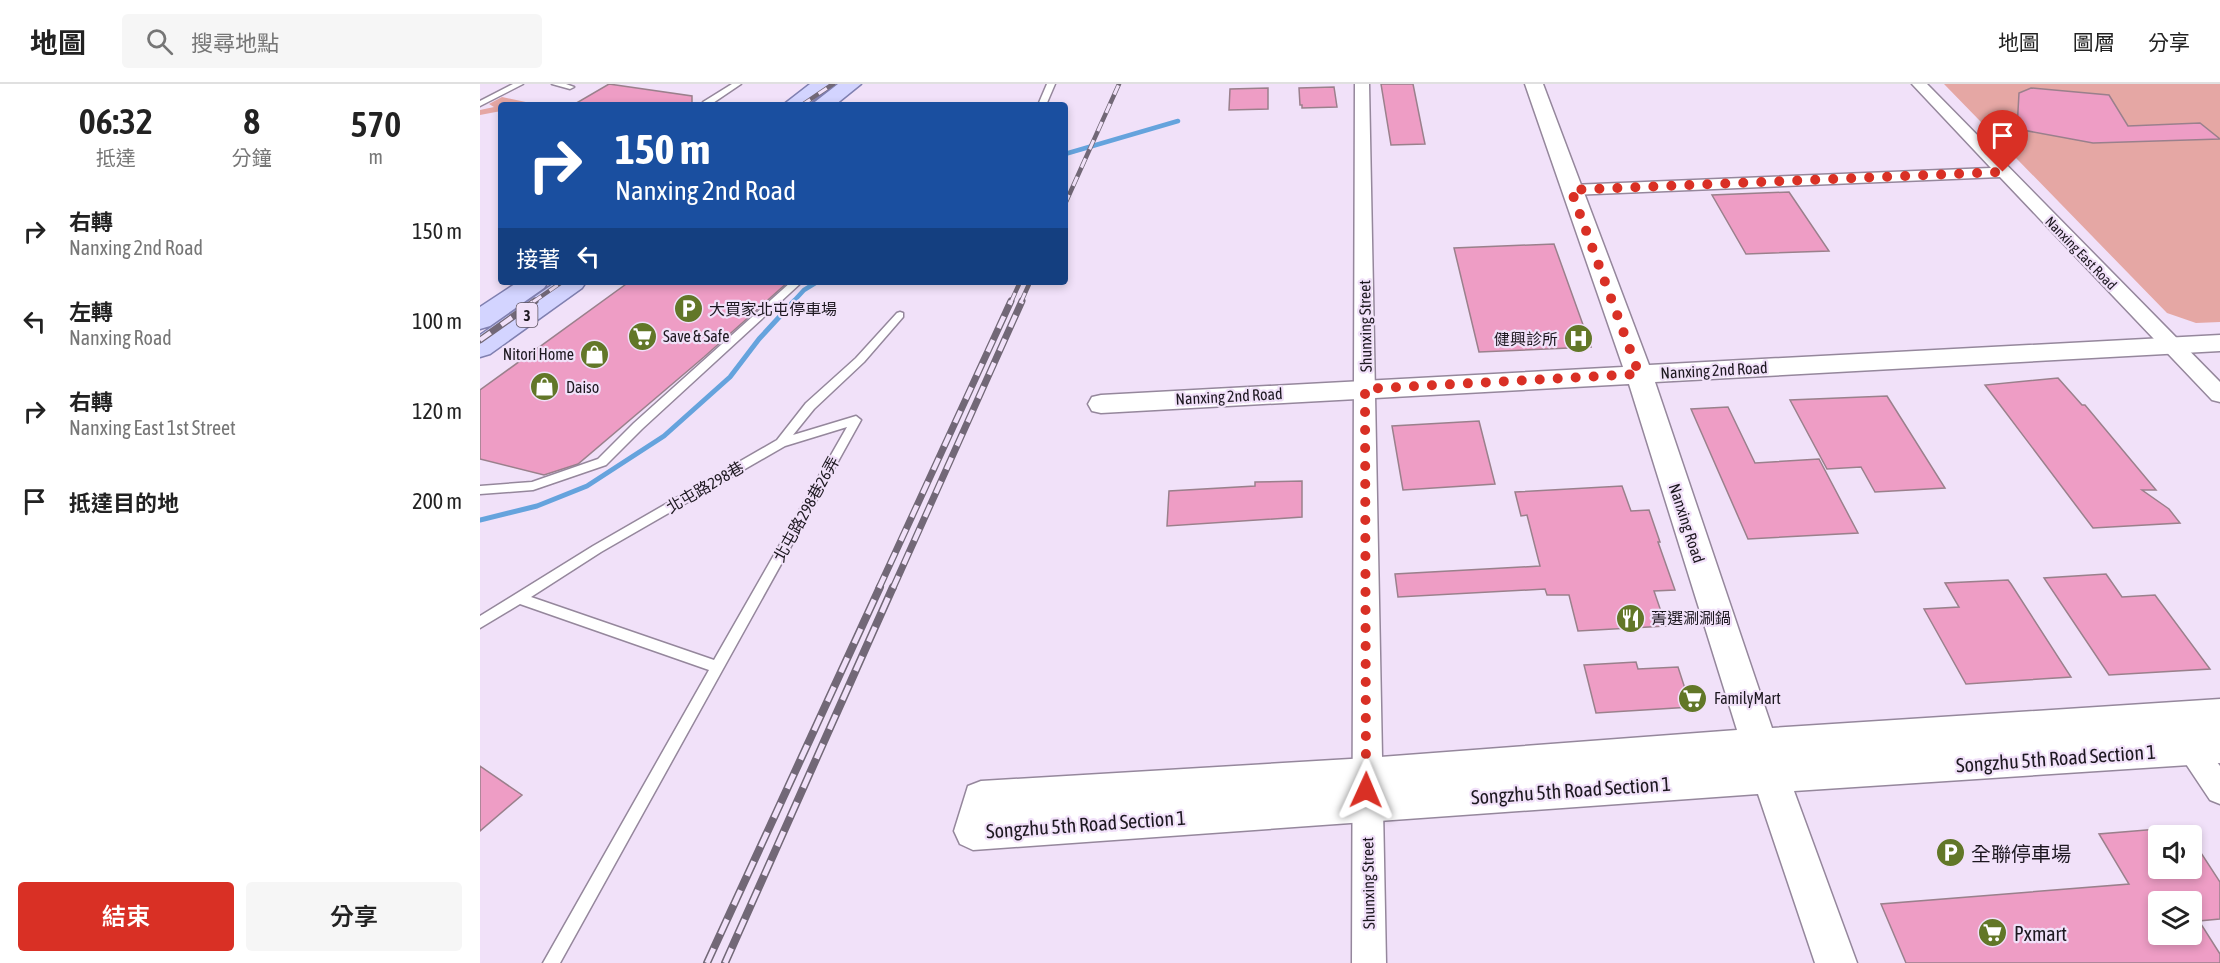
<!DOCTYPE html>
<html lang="zh-TW">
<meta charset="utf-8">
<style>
body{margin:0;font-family:"Asap Condensed","Noto Sans TC",sans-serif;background:#f6f6f6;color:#222;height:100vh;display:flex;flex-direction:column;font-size:22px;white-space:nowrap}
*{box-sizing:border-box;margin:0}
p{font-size:20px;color:#767676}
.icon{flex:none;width:33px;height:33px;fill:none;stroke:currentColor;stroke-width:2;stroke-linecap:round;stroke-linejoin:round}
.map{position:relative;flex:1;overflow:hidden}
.sheet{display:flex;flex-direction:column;background:#fff;width:480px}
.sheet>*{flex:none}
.hud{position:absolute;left:18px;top:18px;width:570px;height:183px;border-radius:6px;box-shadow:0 3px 9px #0003;background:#1a4fa0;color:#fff;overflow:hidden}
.tools{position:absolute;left:1668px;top:741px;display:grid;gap:12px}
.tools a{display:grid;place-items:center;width:54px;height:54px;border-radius:6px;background:#fff;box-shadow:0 3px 9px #0003;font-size:30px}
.pin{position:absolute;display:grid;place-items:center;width:51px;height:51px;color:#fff;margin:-62px -26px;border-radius:50% 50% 50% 0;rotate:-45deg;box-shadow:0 0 6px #0007}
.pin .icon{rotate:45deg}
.me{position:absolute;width:66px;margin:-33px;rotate:1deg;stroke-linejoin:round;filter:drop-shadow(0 0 4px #0008)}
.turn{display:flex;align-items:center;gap:21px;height:126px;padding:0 18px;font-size:27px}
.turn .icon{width:78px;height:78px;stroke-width:2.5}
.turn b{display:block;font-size:42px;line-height:51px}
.then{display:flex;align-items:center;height:57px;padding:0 18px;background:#0003;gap:12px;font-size:22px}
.eta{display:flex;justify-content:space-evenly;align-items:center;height:102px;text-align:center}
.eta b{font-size:36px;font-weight:600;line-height:42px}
.action{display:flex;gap:12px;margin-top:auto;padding:12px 18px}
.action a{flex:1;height:69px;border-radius:6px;background:#d93025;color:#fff;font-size:24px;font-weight:600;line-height:69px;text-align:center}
.action a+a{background:#f6f6f6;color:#222}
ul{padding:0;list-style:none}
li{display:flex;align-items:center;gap:18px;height:90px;padding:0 18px}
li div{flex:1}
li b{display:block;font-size:22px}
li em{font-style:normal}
header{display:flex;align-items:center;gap:36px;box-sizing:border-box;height:84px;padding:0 30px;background:#fff;border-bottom:2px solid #e0e0e0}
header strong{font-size:28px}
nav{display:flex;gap:33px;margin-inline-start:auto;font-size:21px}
.search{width:420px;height:54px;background:#f6f6f6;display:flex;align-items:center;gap:15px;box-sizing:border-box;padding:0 21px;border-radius:6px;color:#767676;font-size:22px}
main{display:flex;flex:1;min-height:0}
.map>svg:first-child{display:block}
.green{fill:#e5a7a4}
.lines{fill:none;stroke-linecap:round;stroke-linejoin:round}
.stream-far1{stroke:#65a3dd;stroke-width:4.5}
.stream{stroke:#65a3dd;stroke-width:5}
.building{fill:#ee9dc5;stroke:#9a808c;stroke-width:1.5;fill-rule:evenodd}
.service-casing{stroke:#95879c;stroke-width:3}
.minor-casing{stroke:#95879c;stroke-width:3}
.tertiary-casing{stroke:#95879c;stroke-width:3}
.primary-casing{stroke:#8080b1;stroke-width:3}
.service{fill:#fff;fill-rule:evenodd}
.minor{fill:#fff;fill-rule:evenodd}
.tertiary{fill:#fff;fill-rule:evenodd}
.primary{fill:#d3d4ff;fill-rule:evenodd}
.rail-far2-casing{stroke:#726877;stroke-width:4.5}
.rail-far1-casing{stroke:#726877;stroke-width:7}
.rail-casing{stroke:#726877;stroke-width:8}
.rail-far2{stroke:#f1e1f9;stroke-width:3;stroke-dasharray:10;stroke-linecap:butt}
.rail-far1{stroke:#f1e1f9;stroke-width:4.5;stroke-dasharray:13;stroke-linecap:butt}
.rail{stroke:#f1e1f9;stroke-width:5;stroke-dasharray:16;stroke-linecap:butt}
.route{stroke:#d93025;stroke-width:10;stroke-dasharray:0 18}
.labels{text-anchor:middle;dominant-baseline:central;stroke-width:4.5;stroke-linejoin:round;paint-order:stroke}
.far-street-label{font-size:14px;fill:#1d1820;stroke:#f1e1f9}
.shield{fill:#f1e1f9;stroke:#5d5461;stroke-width:1.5}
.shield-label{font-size:15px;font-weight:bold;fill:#1d1820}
.poi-label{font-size:16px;fill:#1d1820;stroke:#f1e1f9;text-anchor:start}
.street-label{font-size:16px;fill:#1d1820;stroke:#f1e1f9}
.near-street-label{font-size:20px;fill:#1d1820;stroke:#f1e1f9}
.near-poi-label{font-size:20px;fill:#1d1820;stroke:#f1e1f9;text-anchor:start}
</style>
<header>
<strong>地圖</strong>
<div class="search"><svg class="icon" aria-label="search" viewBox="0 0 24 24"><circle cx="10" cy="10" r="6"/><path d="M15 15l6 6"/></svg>搜尋地點</div>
<nav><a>地圖</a><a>圖層</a><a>分享</a></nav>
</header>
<main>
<section class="sheet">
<div class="eta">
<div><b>06:32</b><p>抵達</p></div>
<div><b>8</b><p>分鐘</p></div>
<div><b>570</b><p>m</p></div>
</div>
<ul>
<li><svg class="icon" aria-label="right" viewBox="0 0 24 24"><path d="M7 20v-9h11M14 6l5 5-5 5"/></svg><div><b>右轉</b><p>Nanxing 2nd Road</p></div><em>150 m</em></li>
<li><svg class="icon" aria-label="left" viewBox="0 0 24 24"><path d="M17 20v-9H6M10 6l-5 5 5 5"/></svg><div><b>左轉</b><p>Nanxing Road</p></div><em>100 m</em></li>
<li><svg class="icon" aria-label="right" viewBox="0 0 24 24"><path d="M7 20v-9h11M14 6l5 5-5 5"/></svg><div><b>右轉</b><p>Nanxing East 1st Street</p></div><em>120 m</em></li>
<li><svg class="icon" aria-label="arrive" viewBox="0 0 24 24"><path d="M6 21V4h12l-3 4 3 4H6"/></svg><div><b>抵達目的地</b></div><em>200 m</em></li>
</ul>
<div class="action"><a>結束</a><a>分享</a></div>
</section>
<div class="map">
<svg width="1740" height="879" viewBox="0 0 1740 879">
<rect width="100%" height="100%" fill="#f1e1f9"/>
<path class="green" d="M1464 0H1740V238L1716 239 1687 229Z
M22 13 60 21H21V27L0 31V26L14 23 9 20Z"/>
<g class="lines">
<path class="stream-far1" d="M585 70 698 37
M313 218 324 206 337 198"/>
<path class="stream" d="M0 436 57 422 107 402 184 352 250 293 279 255 314 217"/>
</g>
<path class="building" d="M129 0 212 12V21H93Z
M901 0H933L945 60 911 61Z
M854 3 857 23 822 24V21H820L819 4Z
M788 4V25L749 26 750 5Z
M1551 4 1629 11 1648 42 1720 39 1740 55 1613 59 1537 45 1539 9Z
M1309 108 1349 167 1266 170 1232 111Z
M1074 160 1111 263 999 268 974 164Z
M149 198H308L224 273 98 380 64 391 0 375V306Z
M1578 294 1602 321H1605L1676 406H1662L1689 425 1700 439 1613 444 1505 301Z
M1407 312 1465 404 1395 408 1381 383 1347 385 1310 316Z
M1248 323 1275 379 1339 375 1378 449 1268 455 1211 325Z
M999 337 1015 400 923 406 912 342Z
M822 397V433L687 442 689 407 775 402V398Z
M1142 402 1151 427 1169 426 1180 458H1178L1195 506 1174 507 1186 542 1098 547 1089 511H1067L1065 505 918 513 915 490 1060 482 1047 431 1041 432 1035 408Z
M1626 490 1642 513 1675 511 1730 585 1629 591 1564 494Z
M1528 496 1531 500 1591 593 1486 600 1444 525 1479 523 1465 499Z
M1156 578 1158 585 1198 583 1211 623 1116 629 1104 581Z
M0 682 42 711 0 747Z
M1678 745V784H1712V755L1740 798V835L1719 837 1740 870V879H1426L1401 820 1649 800 1619 750ZM1678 818H1712V850H1678Z"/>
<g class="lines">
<defs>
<path id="service" d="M33 0H43L0 22V17Z
M72 0H86L94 3 90 5Z
M252 0H261L230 21H223V18Z
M567 0H575L566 21H558Z
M311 198H322L162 345 126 381 53 406 0 410V402L52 398 118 375 154 339Z
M420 228 423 229V233L384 278 334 325 313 351 376 332 381 336 80 879H63L229 586 40 520 0 544V532L113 462 297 356 326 319 376 274 417 229ZM367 343 234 576 51 513 121 468 305 362Z"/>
<path id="minor" d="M875 0H889L906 879H872Z
M1432 0H1447L1740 298V318L1732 316 1520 93 1091 111 1085 110 1083 106 1085 102 1091 101 1511 84Z
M1710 652 1720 656 1740 682V720L1730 716 1696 665 1700 656Z"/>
<path id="tertiary" d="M1045 0H1063L1169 281 1740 251V267L1175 298 1292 644 1740 615V679L1314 707 1377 879H1335L1278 710 493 766 480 760 474 747 488 702 501 697 887 674 1257 646 1149 300 621 329 612 327 608 320 612 313 621 311 1143 283Z"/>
<path id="primary" d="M330 0H353L327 21H303Z
M358 0H381L355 21H331Z
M38 198H68L64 204 10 242 0 245V223Z
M76 198H106L102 204 10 270 0 273V251Z"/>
</defs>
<use href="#service" class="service-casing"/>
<use href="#minor" class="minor-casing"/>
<use href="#tertiary" class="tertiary-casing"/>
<use href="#primary" class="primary-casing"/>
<use href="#service" class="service"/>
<use href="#minor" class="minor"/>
<use href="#tertiary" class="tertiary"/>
<use href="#primary" class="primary"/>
<defs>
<path id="rail-far2" d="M322 21 353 0
M585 120 639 0
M53 218 82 198
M531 218 540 198
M541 218 550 198"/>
<path id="rail-far1" d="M0 256 55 217
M399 504 531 217
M413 504 542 217"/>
<path id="rail" d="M227 879 400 503
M245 879 413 503"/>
</defs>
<use href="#rail-far2" class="rail-far2-casing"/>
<use href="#rail-far1" class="rail-far1-casing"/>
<use href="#rail" class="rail-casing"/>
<use href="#rail-far2" class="rail-far2"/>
<use href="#rail-far1" class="rail-far1"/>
<use href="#rail" class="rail"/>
</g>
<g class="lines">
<path class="route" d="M886 706 885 305 1159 290 1091 106 1523 88"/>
</g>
<defs>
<symbol id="parking-disc" viewBox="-11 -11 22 22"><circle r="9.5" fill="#627728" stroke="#f1e1f9"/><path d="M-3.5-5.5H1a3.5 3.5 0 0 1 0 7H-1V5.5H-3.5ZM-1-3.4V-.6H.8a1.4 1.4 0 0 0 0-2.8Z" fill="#fff"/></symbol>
<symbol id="supermarket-disc" viewBox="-11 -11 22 22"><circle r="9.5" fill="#627728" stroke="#f1e1f9"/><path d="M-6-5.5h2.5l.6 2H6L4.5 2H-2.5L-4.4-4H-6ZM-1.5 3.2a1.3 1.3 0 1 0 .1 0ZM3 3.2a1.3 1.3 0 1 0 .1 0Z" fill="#fff"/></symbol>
<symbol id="hospital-disc" viewBox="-11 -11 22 22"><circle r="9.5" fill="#627728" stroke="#f1e1f9"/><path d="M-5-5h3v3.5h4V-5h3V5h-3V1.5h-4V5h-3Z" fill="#fff"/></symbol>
<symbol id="shop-disc" viewBox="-11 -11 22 22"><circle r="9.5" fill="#627728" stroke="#f1e1f9"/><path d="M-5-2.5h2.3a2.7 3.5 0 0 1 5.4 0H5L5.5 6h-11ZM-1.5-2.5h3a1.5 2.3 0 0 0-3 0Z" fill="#fff"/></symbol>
<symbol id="restaurant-disc" viewBox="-11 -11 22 22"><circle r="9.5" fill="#627728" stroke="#f1e1f9"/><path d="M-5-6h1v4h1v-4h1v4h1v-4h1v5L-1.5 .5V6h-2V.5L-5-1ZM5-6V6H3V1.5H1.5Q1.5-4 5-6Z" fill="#fff"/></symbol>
</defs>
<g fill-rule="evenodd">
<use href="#parking-disc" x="192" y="208" width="33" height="33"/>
<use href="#supermarket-disc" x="146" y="236" width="33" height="33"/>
<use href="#hospital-disc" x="1082" y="238" width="33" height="33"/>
<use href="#shop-disc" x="98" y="254" width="33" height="33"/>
<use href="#shop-disc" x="48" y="286" width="33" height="33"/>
<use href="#restaurant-disc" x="1134" y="518" width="33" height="33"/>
<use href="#supermarket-disc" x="1196" y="598" width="33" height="33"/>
<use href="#parking-disc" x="1454" y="752" width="33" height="33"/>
<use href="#supermarket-disc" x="1496" y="832" width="33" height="33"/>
</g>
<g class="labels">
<g class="far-street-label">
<text transform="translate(1601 169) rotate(46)">Nanxing East Road</text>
</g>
<rect class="shield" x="36.5" y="219" width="21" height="24" rx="4.5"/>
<g class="shield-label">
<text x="47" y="231">3</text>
</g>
<g class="poi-label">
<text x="229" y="225">大買家北屯停車場</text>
<text x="183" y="252">Save &amp; Safe</text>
<text x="1078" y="255" text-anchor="end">健興診所</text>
<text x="94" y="270" text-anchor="end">Nitori Home</text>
<text x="86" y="303">Daiso</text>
<text x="1171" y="534">菁選涮涮鍋</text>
<text x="1234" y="614">FamilyMart</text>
</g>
<g class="street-label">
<text transform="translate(885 242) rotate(-91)">Shunxing Street</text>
<text transform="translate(1234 286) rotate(-3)">Nanxing 2nd Road</text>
<text transform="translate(749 312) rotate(-3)">Nanxing 2nd Road</text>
<text transform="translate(225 403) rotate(-30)">北屯路298巷</text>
<text transform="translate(326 425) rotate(-61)">北屯路298巷26弄</text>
<text transform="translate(1207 439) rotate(72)">Nanxing Road</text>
<text transform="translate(888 799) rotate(-91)">Shunxing Street</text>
</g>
<g class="near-street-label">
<text transform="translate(1576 674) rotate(-4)">Songzhu 5th Road Section 1</text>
<text transform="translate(1091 706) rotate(-4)">Songzhu 5th Road Section 1</text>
<text transform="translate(606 740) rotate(-4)">Songzhu 5th Road Section 1</text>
</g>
<g class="near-poi-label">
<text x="1491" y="769">全聯停車場</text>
<text x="1534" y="849">Pxmart</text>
</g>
</g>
</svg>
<div class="tools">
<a><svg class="icon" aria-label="sound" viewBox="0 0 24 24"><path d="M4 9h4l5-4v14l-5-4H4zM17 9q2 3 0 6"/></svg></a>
<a><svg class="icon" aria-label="layers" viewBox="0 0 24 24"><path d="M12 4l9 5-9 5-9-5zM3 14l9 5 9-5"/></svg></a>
</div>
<div class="pin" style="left:1523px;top:88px;background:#d93025"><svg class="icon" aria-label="arrive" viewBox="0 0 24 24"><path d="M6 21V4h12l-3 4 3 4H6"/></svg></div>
<svg class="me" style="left:886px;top:706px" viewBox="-20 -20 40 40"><path d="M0-17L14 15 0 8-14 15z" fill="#d93025" stroke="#fff" stroke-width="4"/></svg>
<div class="hud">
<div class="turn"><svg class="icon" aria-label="right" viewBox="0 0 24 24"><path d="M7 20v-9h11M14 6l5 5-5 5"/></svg><div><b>150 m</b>Nanxing 2nd Road</div></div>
<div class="then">接著<svg class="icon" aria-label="left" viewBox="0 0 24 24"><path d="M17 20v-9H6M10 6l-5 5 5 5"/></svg></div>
</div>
</div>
</main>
